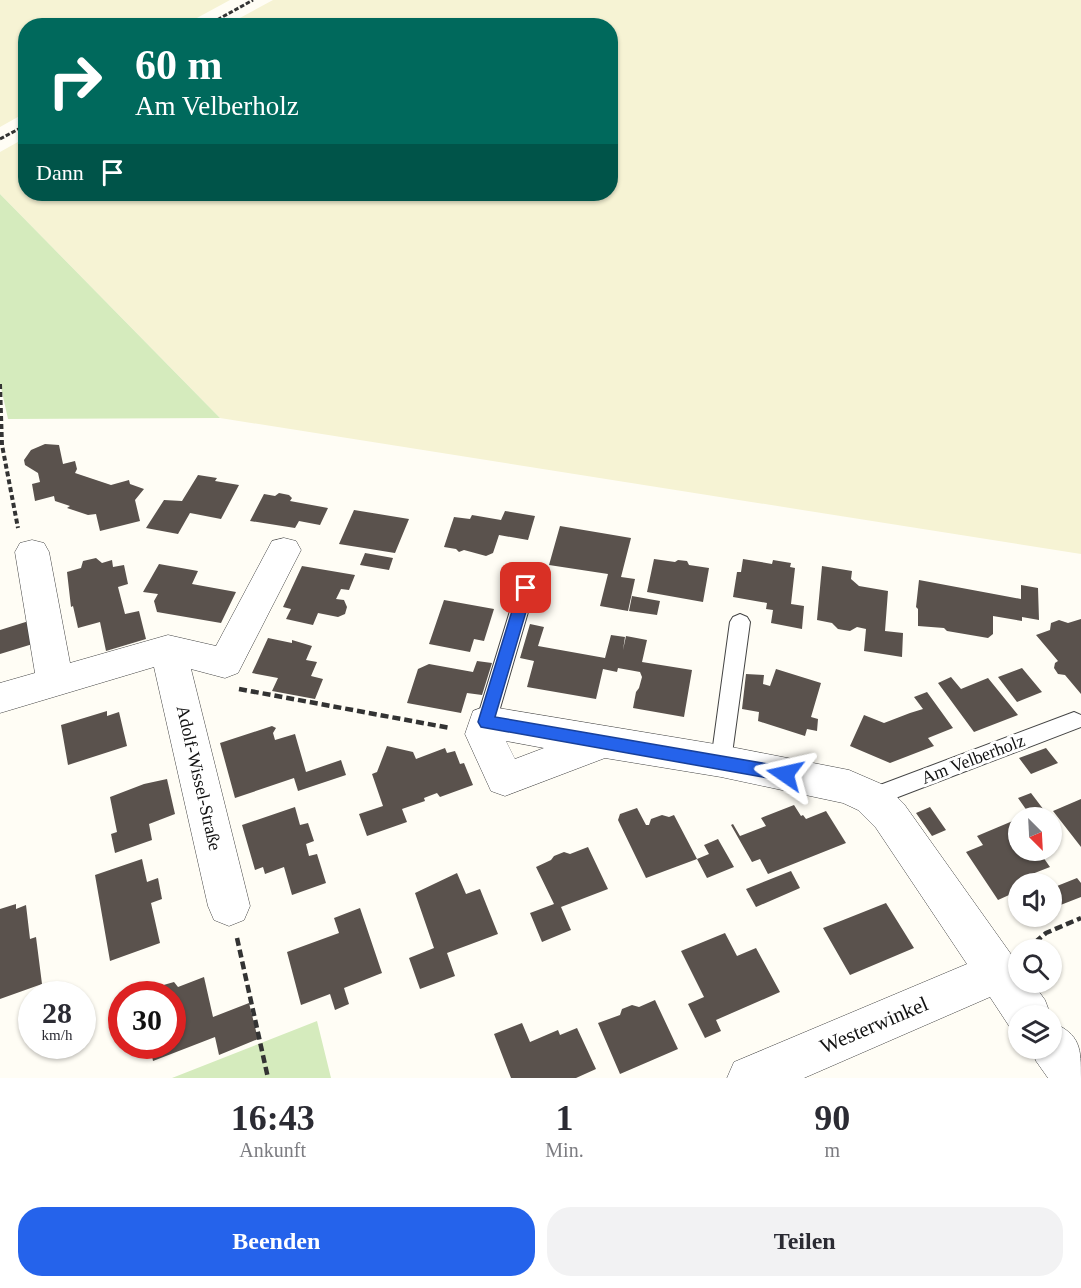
<!DOCTYPE html>
<html lang="de">
<meta charset="utf-8">
<style>
body{margin:0;font-family:"Times New Roman",serif;background:#f2f2f3;color:#2b2b33;height:100vh;display:flex;flex-direction:column;font-size:22px;white-space:nowrap}
*{box-sizing:border-box;margin:0}
p{font-size:20px;color:#7c7c81}
.icon{flex:none;width:33px;height:33px;fill:none;stroke:currentColor;stroke-width:2;stroke-linecap:round;stroke-linejoin:round}
.map{position:relative;height:1078px;overflow:hidden}
.drawer{display:flex;flex-direction:column;background:#fff;flex:1}
.drawer>*{flex:none}
.banner{position:absolute;left:18px;top:18px;width:600px;height:183px;border-radius:24px;box-shadow:0 2px 4px #0004;background:#00695c;color:#fff;overflow:hidden}
.needle{width:39px;rotate:156deg}
.controls{position:absolute;left:1008px;top:807px;display:grid;gap:12px}
.controls a{display:grid;place-items:center;width:54px;height:54px;border-radius:50%;background:#fff;box-shadow:0 2px 4px #0004;font-size:30px}
.speed{position:absolute;left:18px;top:981px;display:flex;gap:12px;font-size:30px;font-weight:700;text-align:center}
.speed>*{display:grid;place-content:center;width:78px;height:78px;border-radius:50%;background:#fff;box-shadow:0 2px 4px #0004;line-height:1}
.speed small{font-size:15px;font-weight:400}
.speed .limit{border:9px solid #d22;background:#fff;color:#111}
.pin{position:absolute;display:grid;place-items:center;width:51px;height:51px;color:#fff;margin:-26px;border-radius:12px;box-shadow:0 3px 9px #0006}
.me{position:absolute;width:66px;margin:-33px;rotate:281deg;stroke-linejoin:round;filter:drop-shadow(0 0 4px #0008)}
.turn{display:flex;align-items:center;gap:21px;height:126px;padding:0 18px;font-size:27px}
.turn .icon{width:78px;height:78px;stroke-width:2.5}
.turn b{display:block;font-size:42px;line-height:51px}
.then{display:flex;align-items:center;height:57px;padding:0 18px;background:#0003;gap:12px;font-size:22px}
.eta{display:flex;justify-content:space-evenly;align-items:center;height:102px;text-align:center}
.eta b{font-size:36px;font-weight:600;line-height:42px}
.action{display:flex;gap:12px;margin-top:auto;padding:12px 18px}
.action a{flex:1;height:69px;border-radius:24px;background:#2563eb;color:#fff;font-size:24px;font-weight:600;line-height:69px;text-align:center}
.action a+a{background:#f2f2f3;color:#2b2b33}
.map>svg:first-child{display:block}
.farmland{fill:#f6f3d4}
.green{fill:#d5ebbd}
.building{fill:#5a524d}
.lines{fill:none;stroke-linecap:round;stroke-linejoin:round}
.lane-casing{stroke:#444;stroke-width:2}
.street-casing{stroke:#444;stroke-width:1}
.path-far2{stroke:#333;stroke-width:3;stroke-dasharray:4.5 2;stroke-linecap:butt}
.path-far1{stroke:#333;stroke-width:4;stroke-dasharray:5 3;stroke-linecap:butt}
.path{stroke:#333;stroke-width:4.5;stroke-dasharray:8 4;stroke-linecap:butt}
.lane{fill:#fff;fill-rule:evenodd}
.street{fill:#fff;fill-rule:evenodd}
.route{fill:#2563eb;stroke:#184099;stroke-width:1.5}
.labels{text-anchor:middle;dominant-baseline:central;stroke-width:6;stroke-linejoin:round;paint-order:stroke}
.street-label{font-size:18px;fill:#111;stroke:#fff}
.near-street-label{font-size:21px;fill:#111;stroke:#fff}
</style>
<div class="map">
<svg width="1081" height="1078" viewBox="0 0 1081 1078">
<rect width="100%" height="100%" fill="#fffdf5"/>
<path class="farmland" d="M0 0H230L184 25 26 26 25 113 0 127Z
M273 0H1081V554L220 418 0 194V152L25 138 26 194H610V26L227 25Z"/>
<path class="green" d="M0 194 220 418 8 419 0 383Z
M317 1021 331 1078H172Z"/>
<path class="building" d="M45 444 59 445 63 464 75 461 77 469 75 473 111 485 129 480 130 484 144 489 135 500 140 521 100 531 96 514 88 515 67 508 70 506 55 501 54 496 35 501 32 484 40 482 38 473 25 465 24 460 31 450Z
M198 475 217 478 215 481 239 485 221 519 190 513 178 534 146 528 164 500 182 501Z
M279 493 289 495 292 498 290 501 328 508 320 525 299 521 295 528 250 521 264 494 275 496Z
M354 510 409 519 395 553 339 544Z
M505 511 535 516 528 540 499 535 493 553 486 556 464 550 459 552 456 549 444 547 454 517 470 519 472 515 501 520Z
M560 526 631 538 621 577 635 579 628 611 600 606 608 574 549 565Z
M365 553 393 558 389 570 360 565Z
M96 558 102 563 112 560 113 567 124 565 128 584 118 587 125 614 139 611 146 639 106 651 100 622 78 628 73 606 71 607 67 572 81 568 83 561Z
M654 559 675 562 678 560 687 561 689 565 709 568 703 602 647 592Z
M743 559 772 564 773 560 791 563 790 567 795 568 791 604 804 606 802 629 771 623 773 610 766 609 767 603 733 597 737 572H741Z
M159 564 198 571 192 584 236 592 221 623 157 612 154 601 158 594 143 592Z
M302 566 355 575 349 590 341 589 336 599 344 600 347 607 345 614 338 617 318 613 313 625 286 619 291 609 283 607Z
M822 566 852 571 851 579 859 586 888 591 885 631 903 633 902 657 864 651 866 629 857 627 850 631 838 629 832 623 817 620Z
M919 580 1021 599V585L1038 588 1039 620 1022 617V621L993 616V634L988 638 947 631 944 628 918 626V609L916 607Z
M632 596 660 601 657 615 629 611Z
M444 600 494 609 484 641 474 639 470 652 429 644Z
M1081 619V694L1065 675 1058 674 1054 668 1055 663 1058 661 1036 635 1050 630 1051 623 1059 620 1068 623Z
M32 620 36 643 0 654V630Z
M530 624 544 627 538 646 605 658 611 635 625 637 623 650 626 636 647 640 642 662 692 670 684 717 633 708 636 692 639 688 642 677 640 672 618 668 617 672 603 669 596 699 527 687 534 661 520 658Z
M268 638 292 643V640L312 646 306 660 317 662 311 676 323 679 315 699 272 691 278 678 252 673Z
M477 661 492 663 482 695 467 693 461 713 407 703 418 669 429 664 473 672Z
M1022 668 1042 692 1017 702 998 677Z
M776 669 821 683 811 717 818 719 817 731 807 729 805 736 758 721 759 712 742 709 746 674 764 675 763 684 770 686Z
M951 677 961 689 988 678 1018 715 974 732 938 683Z
M927 692 953 728 928 738 934 746 890 763 850 746 864 715 884 723 910 713 923 709 914 697Z
M107 711V716L119 712 127 746 68 765 61 725Z
M272 726 276 728 273 733 275 740 295 734 306 772 341 760 346 775 298 791 294 778 235 798 220 743Z
M387 746 413 752 416 759 445 748 447 753 455 751 460 764 464 763 473 785 440 797 437 793 424 798 425 801 402 809 407 822 367 836 359 814 383 806 372 774 377 772Z
M1046 748 1058 763 1031 774 1019 758Z
M167 779 175 814 149 824 152 840 115 853 111 834 117 832 110 797 144 784Z
M1031 793 1050 818H1032L1018 798Z
M1081 799V847L1053 811Z
M794 805 801 816 803 815 806 819 826 811 846 843 768 874 760 859 752 862 731 825 733 824 740 836 766 826 761 818Z
M295 807 300 825 308 823 314 841 306 844 309 856 317 854 326 883 292 895 284 867 265 874 263 867 255 870 242 825Z
M930 807 946 830 932 836 916 813Z
M637 808 646 825H649L651 819 662 815 669 817 674 815 697 859 646 878 618 820 620 814Z
M1015 820 1018 824V850H1038L1050 867 1027 876 1032 884H1018V891L998 900 966 852 983 845 977 836Z
M718 839 734 867 707 878 697 859 709 854 704 845Z
M588 847 608 889 561 907 571 930 542 942 530 913 554 904 536 867 551 860 554 856 564 852 570 854Z
M142 859 147 882 158 878 162 899 151 903 160 943 110 961 95 875Z
M791 871 800 888 756 907 746 889Z
M457 873 466 894 480 889 498 934 447 953 455 976 420 989 409 958 434 948 415 893Z
M1077 878 1081 883V897L1058 906 1052 897V888Z
M886 903 914 948 850 975 823 928Z
M16 904V909L26 905 30 939 36 937 42 984 0 999V909Z
M360 908 382 973 344 988 349 1004 335 1010 330 994 301 1005 287 952 339 933 334 918Z
M725 933 737 956 756 948 780 992 716 1020 721 1031 705 1038 688 1004 704 997 681 951Z
M204 977 213 1017 249 1003 258 1039 219 1055 215 1037 153 1061 150 1046H172V994H159L160 986 174 982 178 987Z
M655 1000 678 1049 620 1074 598 1023 620 1015 622 1009 632 1005 639 1007Z
M522 1023 530 1042 558 1030 560 1035 577 1028 596 1069 576 1078H511L494 1034Z"/>
<g class="lines">
<defs>
<path id="lane" d="M526 581 533 583 535 588 496 722 493 728 486 731 479 728 476 722 517 588 519 583Z
M740 614 747 617 750 622 731 761 728 767 721 770 714 767 711 761 730 622 733 617Z
M1074 712 1081 715V727L872 807 864 805 861 798 864 791Z"/>
<path id="street" d="M284 538 296 541 301 550 238 673 225 678 191 669 250 906 244 920 229 926 214 920 208 906 154 667 0 713V683L35 673 15 552 20 543 32 540 44 543 49 552 70 663 168 635 216 646 272 541Z
M486 706 721 745 849 770 886 786 904 804 1018 964V982H1032L1045 1000 1051 1016H1018V1034L1013 1032 990 997 804 1078H727L734 1062 967 964 876 828 858 810 843 803 721 777 605 758 505 796 491 791 465 734 473 711ZM506 741 544 748 515 759Z
M1052 1022C1081 1035 1081 1048 1081 1078H1048L1036 1061 1031 1048H1052Z"/>
</defs>
<use href="#lane" class="lane-casing"/>
<use href="#street" class="street-casing"/>
<path class="path-far2" d="M206 26 253 0
M0 139 26 125"/>
<path class="path-far1" d="M0 384 2 445 18 528"/>
<path class="path" d="M239 689 450 728
M237 938 268 1078
M1026 950 1046 933 1081 918"/>
<use href="#lane" class="lane"/>
<use href="#street" class="street"/>
</g>
<path class="route" d="M526 583 533 588 495 717 785 767 791 769 793 774 791 779 785 781 481 727 478 722 519 588Z"/>
<g class="labels">
<g class="street-label">
<text transform="translate(973 759) rotate(-21)">Am Velberholz</text>
<text transform="translate(199 778) rotate(77)">Adolf-Wissel-Straße</text>
</g>
<g class="near-street-label">
<text transform="translate(874 1025) rotate(-23)">Westerwinkel</text>
</g>
</g>
</svg>
<div class="controls">
<a><svg class="needle" viewBox="-14 -14 28 28"><path d="M0-13l5 13h-10z" fill="#e53935"/><path d="M0 13l5-13h-10z" fill="#7c7c81"/></svg></a>
<a><svg class="icon" aria-label="sound" viewBox="0 0 24 24"><path d="M4 9h4l5-4v14l-5-4H4zM17 9q2 3 0 6"/></svg></a>
<a><svg class="icon" aria-label="search" viewBox="0 0 24 24"><circle cx="10" cy="10" r="6"/><path d="M15 15l6 6"/></svg></a>
<a><svg class="icon" aria-label="layers" viewBox="0 0 24 24"><path d="M12 4l9 5-9 5-9-5zM3 14l9 5 9-5"/></svg></a>
</div>
<div class="speed"><div>28<small>km/h</small></div><div class="limit">30</div></div>
<div class="pin" style="left:526px;top:588px;background:#d93025"><svg class="icon" aria-label="arrive" viewBox="0 0 24 24"><path d="M6 21V4h12l-3 4 3 4H6"/></svg></div>
<svg class="me" style="left:785px;top:774px" viewBox="-20 -20 40 40"><path d="M0-17L14 15 0 8-14 15z" fill="#2563eb" stroke="#fff" stroke-width="4"/></svg>
<div class="banner">
<div class="turn"><svg class="icon" aria-label="right" viewBox="0 0 24 24"><path d="M7 20v-9h11M14 6l5 5-5 5"/></svg><div><b>60 m</b>Am Velberholz</div></div>
<div class="then">Dann<svg class="icon" aria-label="arrive" viewBox="0 0 24 24"><path d="M6 21V4h12l-3 4 3 4H6"/></svg></div>
</div>
</div>
<section class="drawer">
<div class="eta">
<div><b>16:43</b><p>Ankunft</p></div>
<div><b>1</b><p>Min.</p></div>
<div><b>90</b><p>m</p></div>
</div>
<div class="action"><a>Beenden</a><a>Teilen</a></div>
</section>
